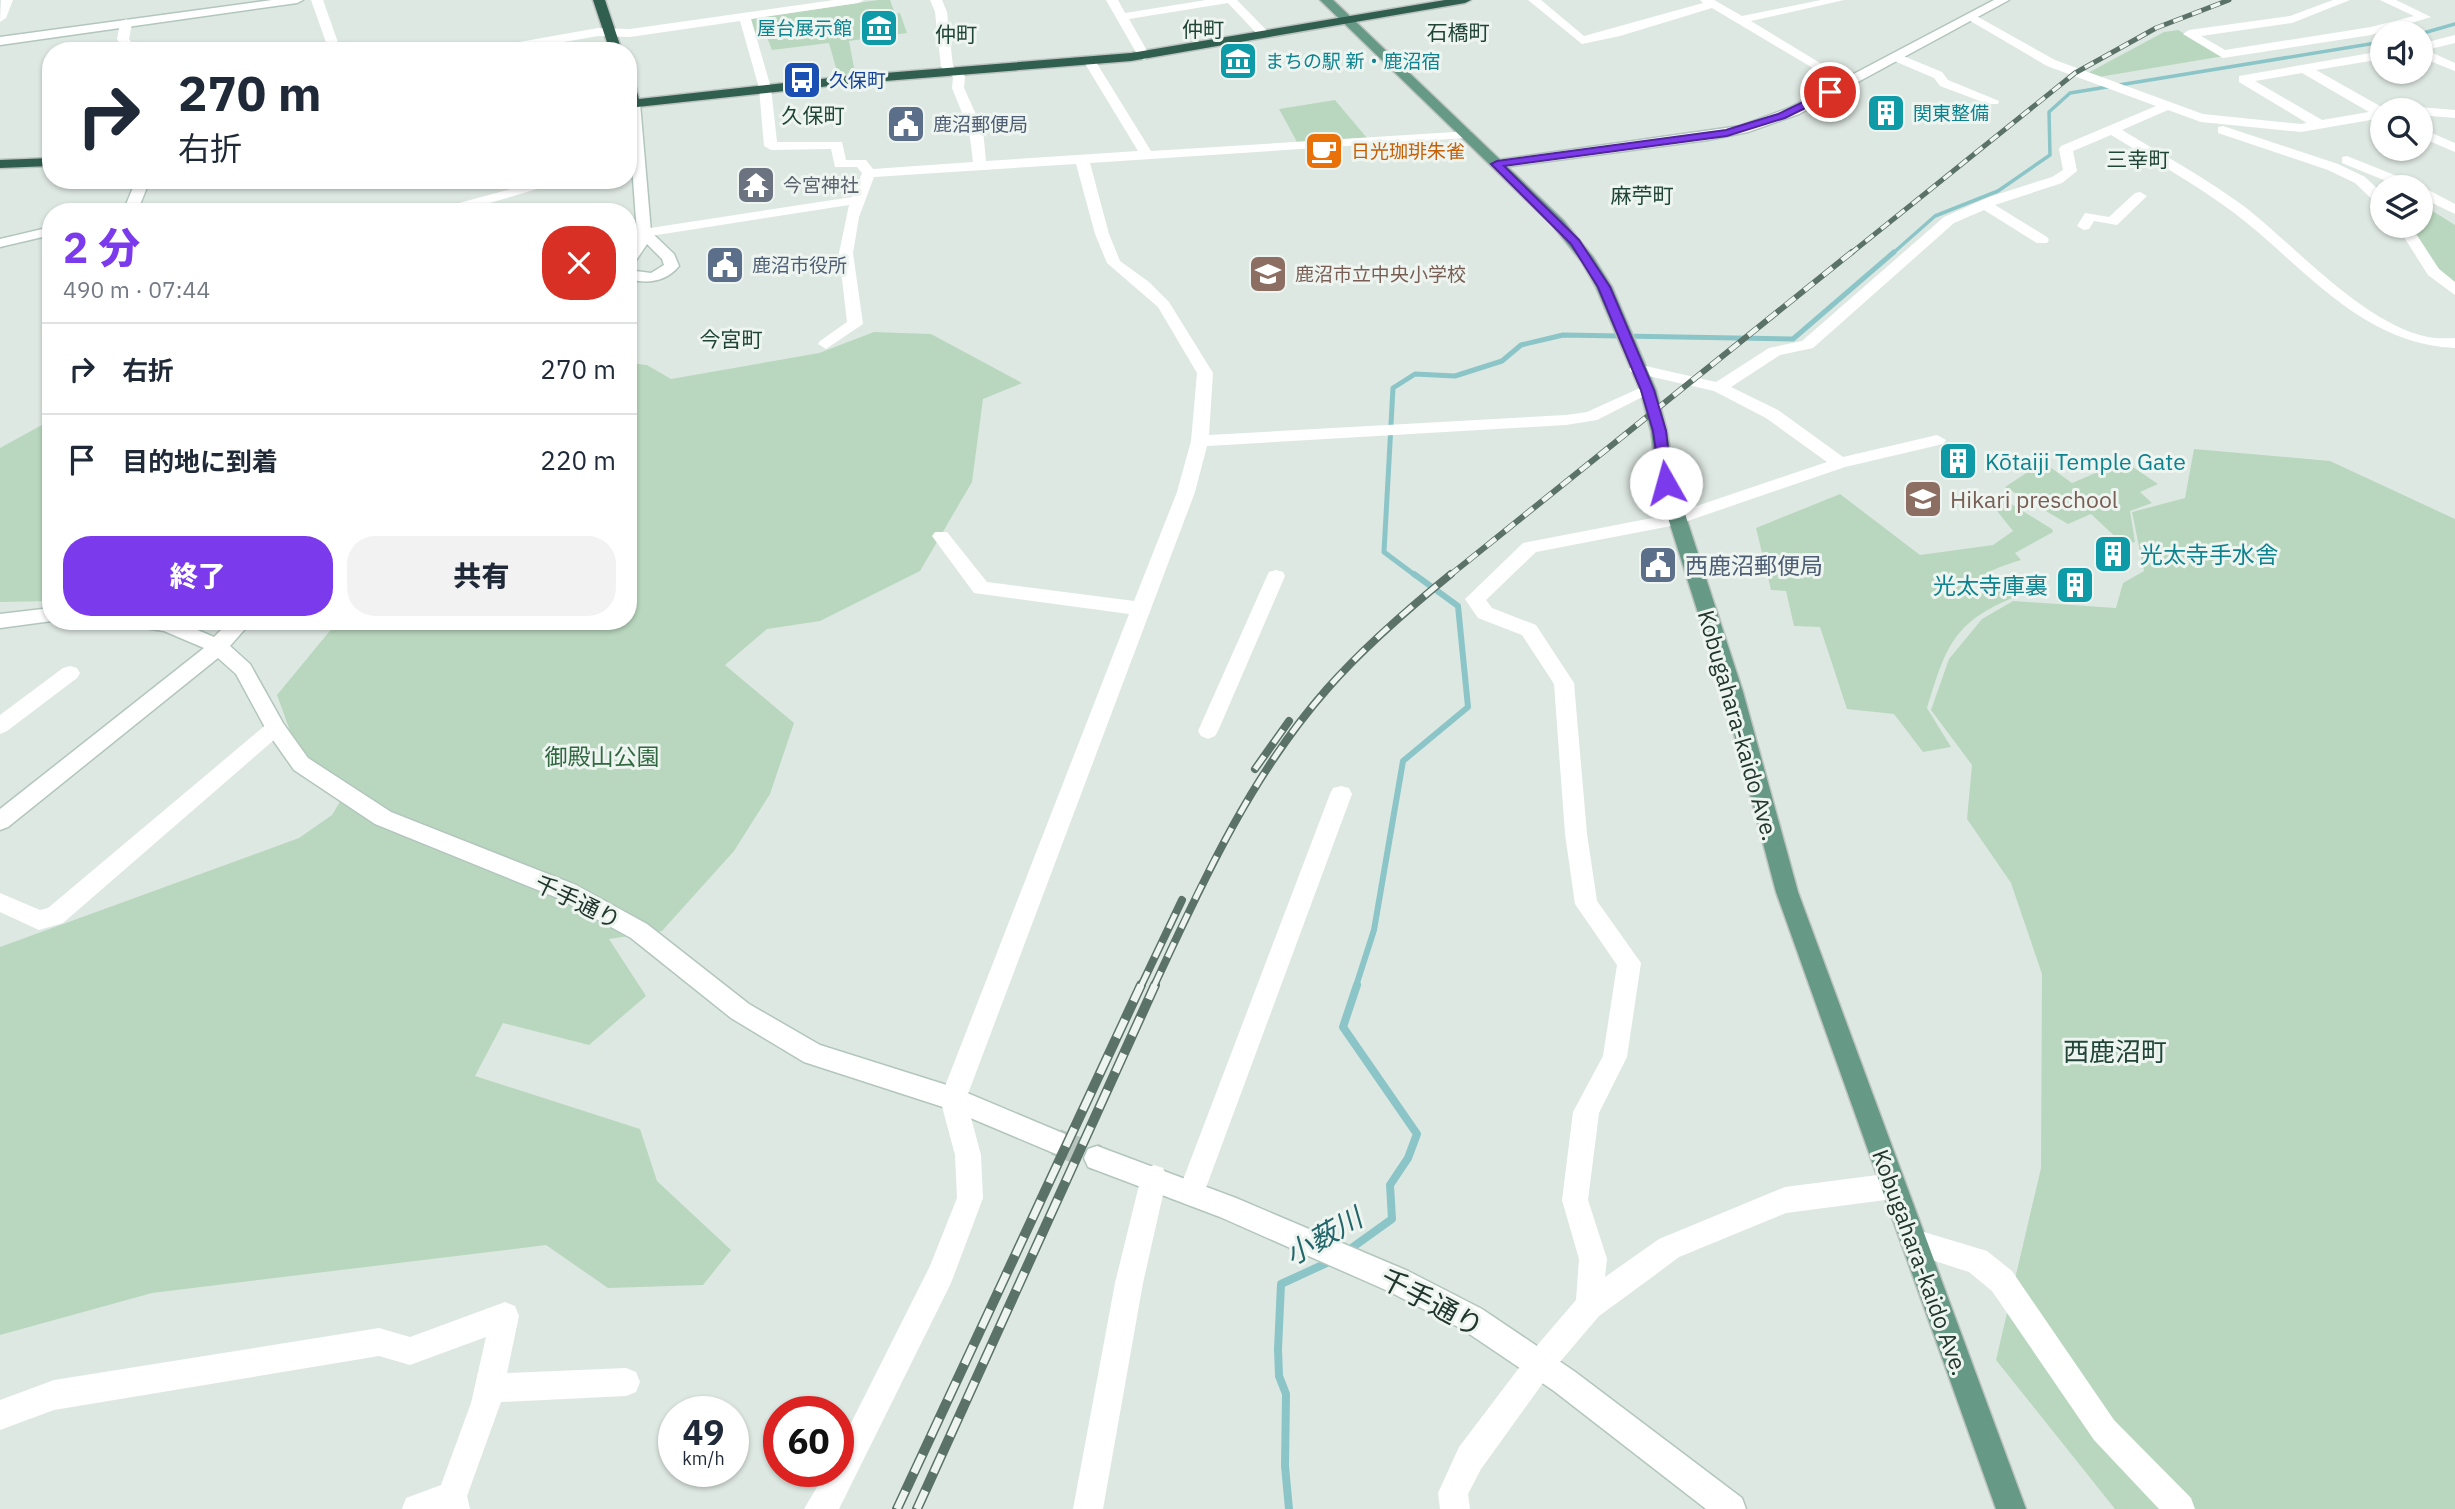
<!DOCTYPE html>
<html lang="ja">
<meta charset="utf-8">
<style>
body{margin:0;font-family:"IBM Plex Sans","Noto Sans JP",sans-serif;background:#f2f2f3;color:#1f2937;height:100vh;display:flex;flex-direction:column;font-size:26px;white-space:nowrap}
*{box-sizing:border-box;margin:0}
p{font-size:23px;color:#747a83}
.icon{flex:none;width:38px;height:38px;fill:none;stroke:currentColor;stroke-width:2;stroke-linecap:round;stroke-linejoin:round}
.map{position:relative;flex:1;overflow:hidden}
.details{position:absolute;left:42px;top:203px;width:595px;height:427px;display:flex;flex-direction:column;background:#fff;border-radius:28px;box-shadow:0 2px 5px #0004}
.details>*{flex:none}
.hud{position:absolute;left:42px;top:42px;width:595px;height:147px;border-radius:28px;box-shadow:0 2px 5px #0004;background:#fff;color:#1f2937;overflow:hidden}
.fabs{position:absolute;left:2370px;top:21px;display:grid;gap:14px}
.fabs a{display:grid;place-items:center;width:63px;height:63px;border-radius:50%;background:#fff;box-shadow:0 2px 5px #0004;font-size:35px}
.speed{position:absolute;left:658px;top:1396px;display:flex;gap:14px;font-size:35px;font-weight:700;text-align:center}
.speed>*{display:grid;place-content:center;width:91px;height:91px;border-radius:50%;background:#fff;box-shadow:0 2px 5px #0004;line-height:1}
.speed small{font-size:18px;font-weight:400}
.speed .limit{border:10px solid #d22;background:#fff;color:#111}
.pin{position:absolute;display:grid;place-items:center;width:60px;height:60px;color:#fff;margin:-30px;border:4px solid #fff;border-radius:50%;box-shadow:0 2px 7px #0007}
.me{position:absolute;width:77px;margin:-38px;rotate:353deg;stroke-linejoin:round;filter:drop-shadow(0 0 5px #0008)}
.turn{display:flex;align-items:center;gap:24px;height:147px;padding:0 21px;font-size:32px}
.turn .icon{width:91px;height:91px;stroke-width:2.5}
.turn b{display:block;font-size:49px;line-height:60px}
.round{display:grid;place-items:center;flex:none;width:74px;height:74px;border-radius:28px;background:#f2f2f3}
.head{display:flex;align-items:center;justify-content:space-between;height:119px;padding:0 21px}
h1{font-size:42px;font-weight:800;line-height:52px;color:#7c3aed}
.action{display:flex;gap:14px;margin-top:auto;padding:14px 21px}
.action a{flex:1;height:80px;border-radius:28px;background:#7c3aed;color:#fff;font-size:28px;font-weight:800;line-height:80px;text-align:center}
.action a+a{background:#f2f2f3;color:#1f2937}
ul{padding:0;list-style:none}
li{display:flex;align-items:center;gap:21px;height:91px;padding:0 21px;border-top:2px solid #e0e1e3}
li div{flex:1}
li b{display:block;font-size:26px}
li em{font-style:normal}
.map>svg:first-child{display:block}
.green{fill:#b9d7be}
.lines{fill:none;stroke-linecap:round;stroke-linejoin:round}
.stream-far3{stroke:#8bc5c8;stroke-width:3.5}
.stream-far2{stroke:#8bc5c8;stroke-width:5}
.stream-far1{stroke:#8bc5c8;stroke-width:6}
.stream{stroke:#8bc5c8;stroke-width:8}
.secondary-tunnel{stroke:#b8c4be;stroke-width:27;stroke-dasharray:27 13;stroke-linecap:butt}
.secondary-casing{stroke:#b2c6bd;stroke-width:3}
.primary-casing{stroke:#bcc3c0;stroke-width:3}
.highway-casing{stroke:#bcc3c0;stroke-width:3}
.street{fill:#fff;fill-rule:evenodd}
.secondary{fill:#fff;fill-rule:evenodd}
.primary{fill:#679987;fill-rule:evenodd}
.highway{fill:#305f50;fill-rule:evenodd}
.rail-far3-casing{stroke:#5b7269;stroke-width:5}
.rail-far2-casing{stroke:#5b7269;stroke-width:6}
.rail-far1-casing{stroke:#5b7269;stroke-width:8}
.rail-casing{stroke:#5b7269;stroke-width:10}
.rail-far3{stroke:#eef5f1;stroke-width:3.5;stroke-dasharray:10;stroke-linecap:butt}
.rail-far2{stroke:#eef5f1;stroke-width:4.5;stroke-dasharray:12;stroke-linecap:butt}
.rail-far1{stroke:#eef5f1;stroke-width:5;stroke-dasharray:16;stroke-linecap:butt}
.rail{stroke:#eef5f1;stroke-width:7;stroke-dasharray:20;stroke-linecap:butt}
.route{fill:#7c3aed;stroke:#51269a;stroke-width:2}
.labels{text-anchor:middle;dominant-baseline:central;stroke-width:6;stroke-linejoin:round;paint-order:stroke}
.far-culture-label{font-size:19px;fill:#0d838f;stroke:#eef5f1;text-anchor:start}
.far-transit-label{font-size:19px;fill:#164399;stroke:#eef5f1;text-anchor:start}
.far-service-label{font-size:19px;fill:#4e5e75;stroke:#eef5f1;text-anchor:start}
.far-food-label{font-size:19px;fill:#c56008;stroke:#eef5f1;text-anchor:start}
.far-worship-label{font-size:19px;fill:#5b616d;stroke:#eef5f1;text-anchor:start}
.far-education-label{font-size:19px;fill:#785e54;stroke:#eef5f1;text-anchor:start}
.far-quarter-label{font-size:21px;fill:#204538;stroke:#eef5f1}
.culture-label{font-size:23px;fill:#0d838f;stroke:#eef5f1;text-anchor:start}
.education-label{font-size:23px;fill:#785e54;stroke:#eef5f1;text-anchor:start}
.service-label{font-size:23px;fill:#4e5e75;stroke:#eef5f1;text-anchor:start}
.street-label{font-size:23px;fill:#21362e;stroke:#eef5f1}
.park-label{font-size:23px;fill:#306840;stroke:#eef5f1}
.quarter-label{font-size:26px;fill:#204538;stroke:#eef5f1}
.near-water-label{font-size:28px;font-style:italic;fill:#22666b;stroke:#eef5f1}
.near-street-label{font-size:28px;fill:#21362e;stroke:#eef5f1}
</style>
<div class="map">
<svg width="2455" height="1509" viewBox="0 0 2455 1509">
<rect width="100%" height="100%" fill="#dee8e2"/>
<path class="green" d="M878 0H890L895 14 900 13 907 33 849 41 855 73 838 75 829 43 772 50 766 35 756 36 751 19Z
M2178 30 2224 56 2093 78 2084 75 2164 32Z
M1335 100 1367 138 1297 142 1279 109Z
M2431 210 2455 225V284L2435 265 2411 226H2420V214Z
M874 332 931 334 1022 383 983 399 972 482 920 571 820 621 767 629 725 665 794 723 770 794 734 851 662 931 609 939 646 996 589 1045 503 1023 475 1076 640 1129 657 1181 731 1250 703 1285 608 1288 546 1245 152 1293 0 1335V947L299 838 332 815 344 795 294 742 277 695 338 621H628V363L647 365 671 379 819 353Z
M51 420V601L0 602V448Z
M2194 449 2330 461 2455 519V1509H2115L1996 1360 2041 1168 2042 974 2011 883 1967 819 1972 765 1931 710 1949 659 1982 619 2013 601 2116 608 2123 583 2144 571 2132 512 2185 498Z
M2124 461 2158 484 2140 492 2152 503 2130 511 2135 542 2123 544 2091 514 2068 524 2005 487 2043 462 2072 483Z
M1840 494 1920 555 1993 545 2013 531 1989 501 2000 497 2052 529 2053 532 2015 553 2021 560C2001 566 1983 572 1968 587L1977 595 2002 586 2015 597C1952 622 1946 648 1927 708L1951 747 1923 752 1894 714 1847 709 1820 627 1794 626 1786 591 1771 590 1756 528Z"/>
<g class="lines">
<path class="stream-far3" d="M2420 34 2455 24
M1892 254 1935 216 1998 191 2050 155 2049 112 2070 93 2382 42"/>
<path class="stream-far2" d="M1416 576 1384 552 1393 388 1415 374 1455 376 1502 361 1521 345 1563 335 1793 339 1894 252"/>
<path class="stream-far1" d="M1356 986 1374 930 1403 761 1468 707 1458 606 1414 574"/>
<path class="stream" d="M1346 1252 1392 1219 1390 1185 1408 1158 1417 1134 1343 1027 1357 985
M1289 1509 1285 1466 1286 1394 1279 1376 1278 1349 1281 1284 1331 1261"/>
<path class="secondary-tunnel" d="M1056 1142 1097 1158"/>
<defs>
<path id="secondary" d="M272 0H303L297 3 0 45V37Z
M1994 0H2009L1799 114 1748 132 1708 140 1497 168 1490 164 1497 160 1740 126 1789 108Z
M634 99 640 103 651 232 674 254 679 266C666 282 647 284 628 279V270L651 273 664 265 662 259 647 244 633 265 628 266V252L637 233 628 112V102Z
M136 180H150L137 212H123Z
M51 227V235L0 247V239Z
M51 608 52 621 0 628V614Z
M128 621H176L214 637 230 621H252L230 646 250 664 283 723 308 758 391 812 576 885 647 924 749 1004 820 1045 953 1087 1065 1134 1069 1142 1065 1150 1056 1154 949 1109 804 1062 731 1018 631 938 560 899 375 824 294 770 268 733 236 674 218 658 8 827 0 830V809L204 648 164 631 131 626Z
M1097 1146 1236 1198 1408 1271 1482 1309 1574 1371 1742 1498 1746 1509H1706L1554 1391 1462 1329 1388 1291 1220 1217 1088 1167 1084 1158 1088 1149Z"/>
<path id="primary" d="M1320 0H1333L1563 220 1593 257 1612 287 1656 390 1667 431 1675 483 1743 692 1798 892 2026 1509H1996L1776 892 1723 692 1657 483 1651 431 1640 390 1596 287 1582 262 1553 226Z"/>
<path id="highway" d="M593 0H605L622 51H610Z
M1445 0H1471L1465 3 1131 61 848 84 628 108V77L634 81 639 99 848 76 1131 53Z
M51 158V166L0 168V160Z"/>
</defs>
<use href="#secondary" class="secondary-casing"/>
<use href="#primary" class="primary-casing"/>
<use href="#highway" class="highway-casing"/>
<path class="street" d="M1 0H13L6 18 0 22Z
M311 0H323L341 51H329Z
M834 0H864L858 3 751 19 771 88 777 142H842L846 160H866L873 169 973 162 969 130 952 88 953 77 941 67 935 12 930 0H942L947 12 953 66 965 76 964 88 983 130 986 161 1138 151 1084 62 1090 58 1096 62 1151 151 1471 131V137L1466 138 1090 163 1109 234 1120 261 1149 282 1169 302 1213 373 1209 435 1566 415 1587 412 1642 387H1654L1656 390 1597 420 1566 425 1207 446 1195 492 966 1099 981 1155 983 1198 951 1283 839 1509H804L826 1472H838V1449L930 1266 957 1198 955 1155 940 1099 1129 614 974 593 932 536 935 532H947L987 582 1134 601 1177 492 1191 441 1197 373 1158 307 1107 263 1095 234 1076 164 874 177 859 217 853 253 863 324 826 349 818 344 820 341 847 322 839 253 849 205 644 237 637 233 644 229 852 197 862 173 857 167H835L831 149 771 150 764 146 759 88 740 21 630 37 598 36 513 51H485L491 47 598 28 630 29Z
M1106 0H1118L1125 13 1206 0H1237L1271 35 1261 38 1228 3 1129 19 1150 56 1144 60 1138 56Z
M1528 0H1541L1584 36 1703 3 1700 0H1714L1742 16 1821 0H1844L1751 21 1853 83 1851 86H1843L1712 8 1620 36 1582 44Z
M2333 0H2350L2292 23 2201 36 2225 50 2371 27 2414 16 2380 0H2396L2431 17 2371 35 2223 58 2183 34 2189 30 2290 16Z
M1971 13 2055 60 2203 114 2301 124 2307 123 2239 82V76L2382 51V59L2316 70 2387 110H2382V118L2301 132 2201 122 2168 110 2122 130C2163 155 2206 178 2245 207 2296 247 2364 324 2428 337 2437 339 2446 338 2455 338V348C2360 344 2303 265 2233 212 2194 183 2152 160 2111 135L2073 151 2077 171 2062 183 1995 205 2047 237 2049 240 2047 243H2037L1984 210 1954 223 1813 348 1780 355 1731 387 1778 410 1843 457 1937 435 1946 440 1943 444 1845 467 1676 525 1536 552 1486 600 1492 608 1536 625 1574 683 1587 834 1597 901 1641 963 1627 1057 1599 1113 1588 1200 1607 1259 1605 1277 1659 1239 1785 1187 1893 1173 1902 1177 1906 1186 1902 1195 1893 1199 1786 1213 1679 1257 1655 1275 1599 1316 1548 1376 1481 1469 1468 1494 1470 1509H1440L1438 1493 1459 1447 1528 1356 1576 1300 1579 1259 1562 1200 1573 1112 1603 1056 1617 965 1575 904 1565 834 1554 684 1522 635 1478 618 1465 599 1523 543 1673 514 1827 462 1766 418 1714 391 1631 372 1629 369 1637 364 1716 382 1769 348 1802 341 1944 217 1989 197 2052 177 2063 170 2059 149 2061 146 2156 106 2047 66 1967 19 1965 17ZM2302 73 2369 112 2322 120 2255 81Z
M126 19 132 23 129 39 137 51H125L117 39 120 23Z
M2455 35V43L2426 50 2455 63V71L2420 57V44Z
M1896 53 1942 72 1948 80 1999 101 1998 104H1988L1940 86 1934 78 1892 60 1890 57Z
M2420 107 2455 110V118L2420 115V110H2414Z
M2223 126 2338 164 2365 177 2382 193V205L2377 204 2355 183 2328 170 2218 133V127Z
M2420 128 2455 143V152L2420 137Z
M2347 156 2417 184 2455 204V214L2420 197V187H2401L2342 163V157Z
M544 180H568L459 212H435L437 209Z
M2140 192 2147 196 2117 225 2094 221 2089 229 2084 230 2077 226 2085 213 2109 217 2135 193Z
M187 207 194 211 173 212 175 209Z
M2397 226H2411L2439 269 2455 282V295L2428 275Z
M1276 570 1283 572 1285 576 1218 731 1215 736 1208 739 1201 736 1198 731 1267 576 1269 572Z
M70 666 77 668 80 673 77 678 7 731 0 734V715L63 668Z
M275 720 282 723 285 728 282 733 63 923 39 930 0 912V893L40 910 48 908 268 723Z
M1341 786 1349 788 1352 794 1204 1193 1200 1202 1191 1206 1182 1202 1178 1193 1330 794 1333 788Z
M1154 1165 1163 1168 1167 1177 1143 1283 1103 1509H1073L1115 1283 1141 1177 1145 1168Z
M1914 1229 1987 1251 2012 1271 2114 1420 2191 1498 2195 1509H2159L2094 1440 1992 1291 1969 1272 1904 1251 1900 1242 1904 1233Z
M505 1302 515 1306 519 1316 507 1373 626 1368 636 1372 640 1382 636 1392 626 1396 501 1402 467 1496 470 1509H402L406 1498 441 1485 471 1403 486 1337 410 1365 379 1356 54 1410 0 1430V1400L54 1380 379 1328 410 1337Z"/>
<use href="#secondary" class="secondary"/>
<use href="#primary" class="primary"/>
<use href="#highway" class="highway"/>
<defs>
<path id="rail-far3" d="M1850 254 2075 73 2156 28 2229 0"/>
<path id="rail-far2" d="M1449 576 1852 252"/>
<path id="rail-far1" d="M1255 769 1289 721
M1141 986 1182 900
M1154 986C1202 883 1251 775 1327 689 1364 647 1408 609 1451 574"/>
<path id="rail" d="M897 1509 1141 985
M917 1509 1155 985"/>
</defs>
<use href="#rail-far3" class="rail-far3-casing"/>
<use href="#rail-far2" class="rail-far2-casing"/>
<use href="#rail-far1" class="rail-far1-casing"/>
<use href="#rail" class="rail-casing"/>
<use href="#rail-far3" class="rail-far3"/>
<use href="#rail-far2" class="rail-far2"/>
<use href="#rail-far1" class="rail-far1"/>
<use href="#rail" class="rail"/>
</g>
<path class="route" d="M1830 89 1835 92 1834 94 1785 118 1727 136 1504 166 1579 240 1610 287 1654 390 1666 431 1672 483 1670 486H1661L1653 431 1641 390 1598 287 1571 244 1491 164 1497 161 1726 130 1778 114Z"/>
<defs>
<symbol id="museum-square" viewBox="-11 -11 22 22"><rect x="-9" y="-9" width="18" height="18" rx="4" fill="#0f9aa8" stroke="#eef5f1"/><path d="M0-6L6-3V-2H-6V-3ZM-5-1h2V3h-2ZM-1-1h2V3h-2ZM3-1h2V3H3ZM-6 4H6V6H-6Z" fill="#fff"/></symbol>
<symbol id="bus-square" viewBox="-11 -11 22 22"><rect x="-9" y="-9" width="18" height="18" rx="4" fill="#1a4fb4" stroke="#eef5f1"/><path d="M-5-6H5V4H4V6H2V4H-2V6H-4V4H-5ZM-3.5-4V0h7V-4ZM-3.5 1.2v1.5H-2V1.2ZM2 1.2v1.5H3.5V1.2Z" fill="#fff"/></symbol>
<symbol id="building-square" viewBox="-11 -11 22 22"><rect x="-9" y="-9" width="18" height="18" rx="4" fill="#0f9aa8" stroke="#eef5f1"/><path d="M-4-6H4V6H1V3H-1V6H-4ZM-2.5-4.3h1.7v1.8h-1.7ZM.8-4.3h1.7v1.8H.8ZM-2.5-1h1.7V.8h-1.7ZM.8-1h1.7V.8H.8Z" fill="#fff"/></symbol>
<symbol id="civic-square" viewBox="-11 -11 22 22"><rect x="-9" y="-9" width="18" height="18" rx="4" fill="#5c6f8a" stroke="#eef5f1"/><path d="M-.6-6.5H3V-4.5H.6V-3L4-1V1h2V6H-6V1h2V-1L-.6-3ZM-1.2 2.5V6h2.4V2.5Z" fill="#fff"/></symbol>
<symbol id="cafe-square" viewBox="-11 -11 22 22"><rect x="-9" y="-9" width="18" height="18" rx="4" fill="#e8710a" stroke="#eef5f1"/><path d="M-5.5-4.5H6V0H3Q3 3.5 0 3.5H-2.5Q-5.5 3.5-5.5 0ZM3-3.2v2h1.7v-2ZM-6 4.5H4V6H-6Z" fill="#fff"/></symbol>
<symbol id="temple-square" viewBox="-11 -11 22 22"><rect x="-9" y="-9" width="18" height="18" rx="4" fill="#6b7280" stroke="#eef5f1"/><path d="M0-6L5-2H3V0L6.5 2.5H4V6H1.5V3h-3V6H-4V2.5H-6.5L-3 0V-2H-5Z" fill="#fff"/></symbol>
<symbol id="school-square" viewBox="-11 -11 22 22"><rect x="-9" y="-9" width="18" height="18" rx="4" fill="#8d6e63" stroke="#eef5f1"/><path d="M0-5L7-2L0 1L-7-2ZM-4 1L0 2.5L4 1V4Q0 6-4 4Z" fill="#fff"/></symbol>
</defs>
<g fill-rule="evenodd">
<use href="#museum-square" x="857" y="6" width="44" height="44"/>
<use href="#museum-square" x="1216" y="39" width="44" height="44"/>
<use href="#bus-square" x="780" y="58" width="44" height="44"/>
<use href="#building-square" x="1864" y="91" width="44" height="44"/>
<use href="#civic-square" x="884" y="102" width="44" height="44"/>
<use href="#cafe-square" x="1302" y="129" width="44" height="44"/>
<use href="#temple-square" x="734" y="163" width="44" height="44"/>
<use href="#civic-square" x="703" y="243" width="44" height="44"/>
<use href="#school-square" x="1246" y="252" width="44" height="44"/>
<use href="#building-square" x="1936" y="439" width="44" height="44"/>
<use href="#school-square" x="1901" y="477" width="44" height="44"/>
<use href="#building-square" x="2091" y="532" width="44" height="44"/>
<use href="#civic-square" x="1636" y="543" width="44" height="44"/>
<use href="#building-square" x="2053" y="563" width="44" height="44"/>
</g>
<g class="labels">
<g class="far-culture-label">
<text x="852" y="28" text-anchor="end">屋台展示館</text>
<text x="1265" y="61">まちの駅 新・鹿沼宿</text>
<text x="1913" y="113">関東整備</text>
</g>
<g class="far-transit-label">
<text x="829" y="80">久保町</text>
</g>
<g class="far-service-label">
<text x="933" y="124">鹿沼郵便局</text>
<text x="752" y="265">鹿沼市役所</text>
</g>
<g class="far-food-label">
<text x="1351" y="151">日光珈琲朱雀</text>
</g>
<g class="far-worship-label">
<text x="783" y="185">今宮神社</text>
</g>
<g class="far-education-label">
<text x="1295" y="274">鹿沼市立中央小学校</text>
</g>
<g class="far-quarter-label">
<text x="1203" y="29">仲町</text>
<text x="1458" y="32">石橋町</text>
<text x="956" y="34">仲町</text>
<text x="813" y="115">久保町</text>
<text x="2138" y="159">三幸町</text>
<text x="1642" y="195">麻苧町</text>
<text x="731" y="339">今宮町</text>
</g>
<g class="culture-label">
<text x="1985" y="461">Kōtaiji Temple Gate</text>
<text x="2140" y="554">光太寺手水舎</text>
<text x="2048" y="585" text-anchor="end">光太寺庫裏</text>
</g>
<g class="education-label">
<text x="1950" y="499">Hikari preschool</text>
</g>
<g class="service-label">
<text x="1685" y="565">西鹿沼郵便局</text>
</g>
<g class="street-label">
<text transform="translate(1739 725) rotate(74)">Kobugahara-kaido Ave.</text>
<text transform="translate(578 901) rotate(26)">千手通り</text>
<text transform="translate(1921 1262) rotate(70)">Kobugahara-kaido Ave.</text>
</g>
<g class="park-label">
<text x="602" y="756">御殿山公園</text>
</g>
<g class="quarter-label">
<text x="2115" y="1051">西鹿沼町</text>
</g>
<g class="near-water-label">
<text transform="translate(1323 1236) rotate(-30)">小薮川</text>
</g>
<g class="near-street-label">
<text transform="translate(1432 1302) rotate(28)">千手通り</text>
</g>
</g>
</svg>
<div class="fabs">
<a><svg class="icon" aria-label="sound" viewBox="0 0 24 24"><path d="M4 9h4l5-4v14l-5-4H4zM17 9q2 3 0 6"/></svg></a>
<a><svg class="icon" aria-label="search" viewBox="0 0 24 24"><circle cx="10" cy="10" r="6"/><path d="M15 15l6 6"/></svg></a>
<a><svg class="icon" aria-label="layers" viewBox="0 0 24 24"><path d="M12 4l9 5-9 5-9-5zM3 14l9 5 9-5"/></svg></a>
</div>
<div class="speed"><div>49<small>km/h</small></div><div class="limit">60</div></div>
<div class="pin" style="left:1830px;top:92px;background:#d93025"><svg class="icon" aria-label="arrive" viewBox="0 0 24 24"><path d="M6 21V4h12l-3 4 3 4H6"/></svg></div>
<svg class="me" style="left:1666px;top:483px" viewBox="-20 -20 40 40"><circle r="19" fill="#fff"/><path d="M0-13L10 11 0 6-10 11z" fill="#7c3aed"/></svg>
<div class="hud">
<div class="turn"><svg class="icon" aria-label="right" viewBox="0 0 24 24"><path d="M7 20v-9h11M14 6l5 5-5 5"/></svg><div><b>270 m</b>右折</div></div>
</div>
<section class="details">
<div class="head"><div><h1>2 分</h1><p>490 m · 07:44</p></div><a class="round" style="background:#d93025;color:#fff"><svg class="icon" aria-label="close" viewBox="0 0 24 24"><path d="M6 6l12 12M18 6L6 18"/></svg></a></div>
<ul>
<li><svg class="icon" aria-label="right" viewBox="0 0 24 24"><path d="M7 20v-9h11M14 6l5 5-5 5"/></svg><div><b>右折</b></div><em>270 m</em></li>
<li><svg class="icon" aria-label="arrive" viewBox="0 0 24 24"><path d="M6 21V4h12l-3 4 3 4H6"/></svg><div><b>目的地に到着</b></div><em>220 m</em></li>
</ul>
<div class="action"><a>終了</a><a>共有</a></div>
</section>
</div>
